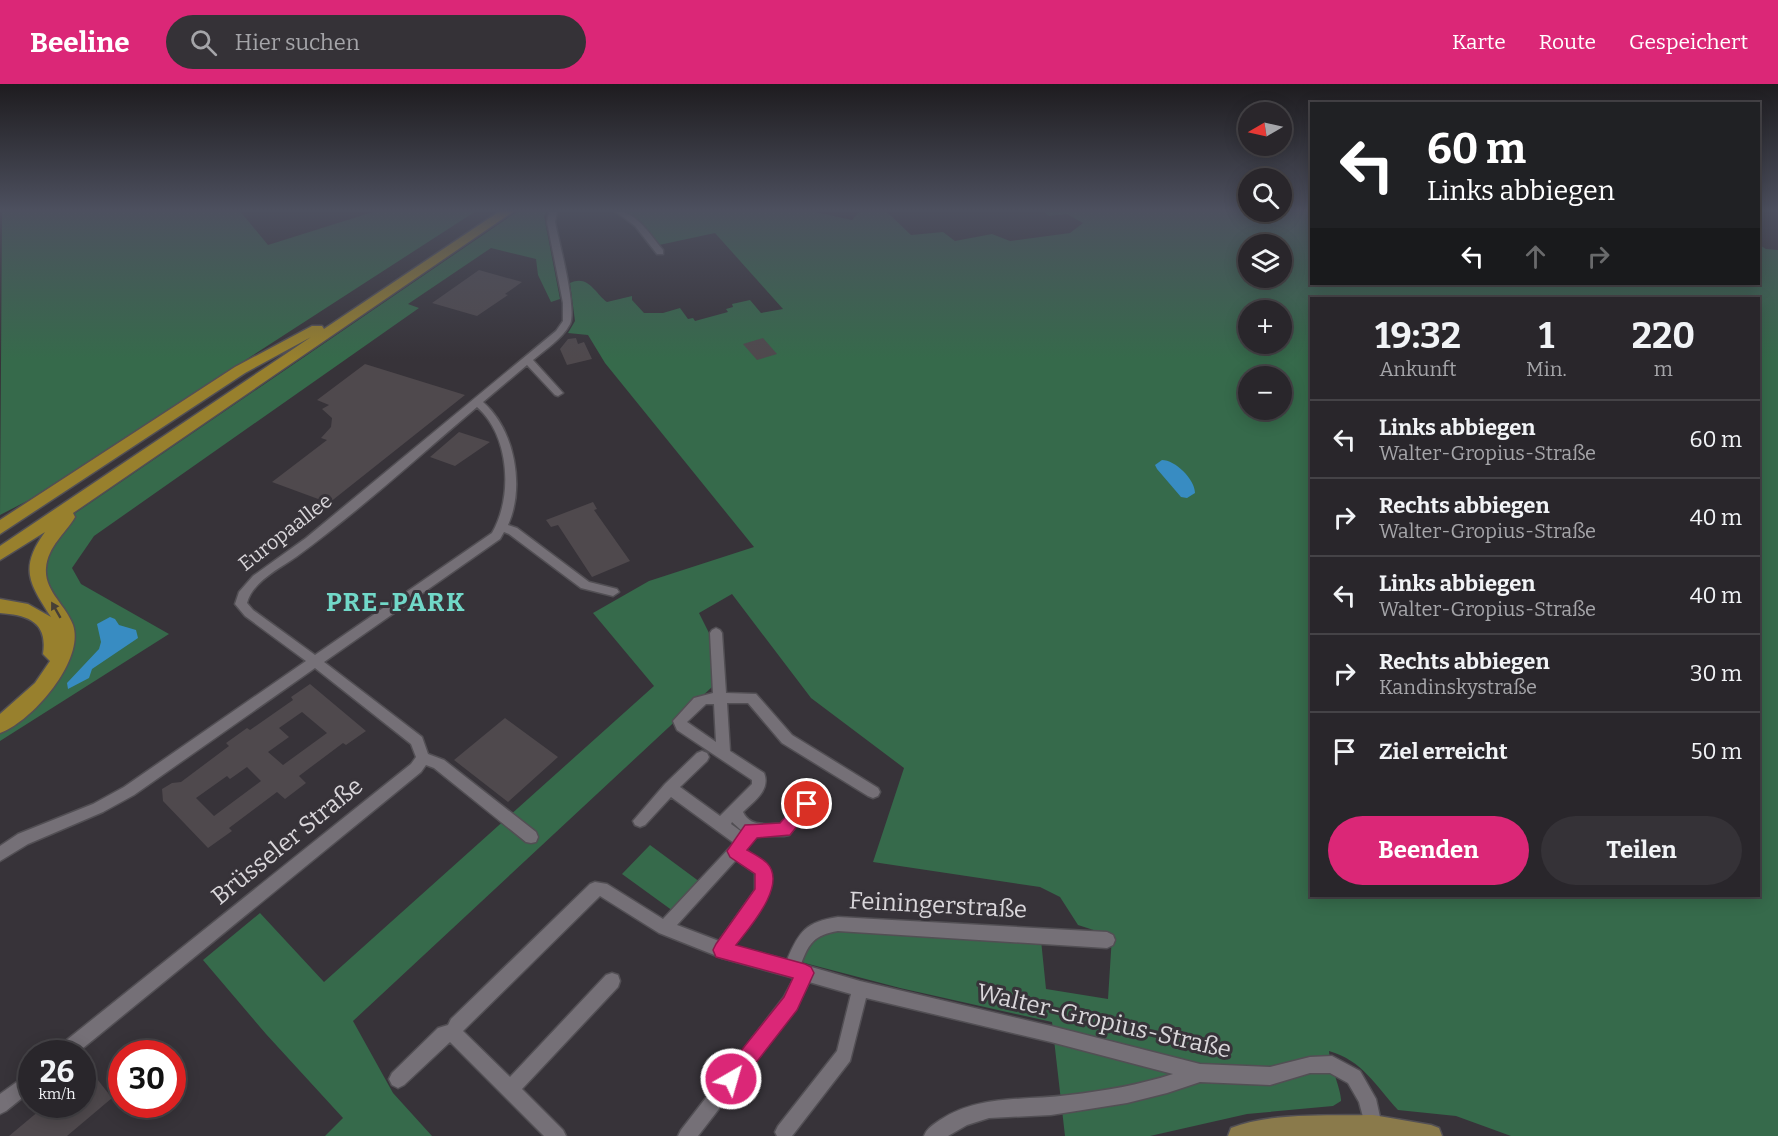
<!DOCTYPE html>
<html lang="de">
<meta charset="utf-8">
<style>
body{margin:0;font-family:Bitter,serif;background:#353237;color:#f1f3f6;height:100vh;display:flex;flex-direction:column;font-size:22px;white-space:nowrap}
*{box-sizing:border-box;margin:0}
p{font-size:20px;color:#a5a5a9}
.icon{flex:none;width:33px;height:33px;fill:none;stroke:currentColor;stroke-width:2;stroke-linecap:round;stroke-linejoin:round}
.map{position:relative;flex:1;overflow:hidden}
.sheet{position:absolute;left:1310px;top:213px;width:450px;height:600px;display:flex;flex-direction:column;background:#29262b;border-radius:0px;box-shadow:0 3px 15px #0003,0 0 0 2px #454347}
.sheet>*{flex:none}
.hud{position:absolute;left:1310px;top:18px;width:450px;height:183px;border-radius:0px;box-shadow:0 3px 15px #0003,0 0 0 2px #454347;background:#202124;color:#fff;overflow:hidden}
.needle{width:39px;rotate:261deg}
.controls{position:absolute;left:1238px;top:18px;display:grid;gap:12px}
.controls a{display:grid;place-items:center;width:54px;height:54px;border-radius:50%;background:#29262b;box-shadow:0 3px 15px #0003,0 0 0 2px #454347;font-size:30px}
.speed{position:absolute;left:18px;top:956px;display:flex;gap:12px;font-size:30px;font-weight:700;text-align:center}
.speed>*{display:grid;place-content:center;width:78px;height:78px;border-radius:50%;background:#29262b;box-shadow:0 3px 15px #0003,0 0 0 2px #454347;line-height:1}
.speed small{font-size:15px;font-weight:400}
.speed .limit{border:9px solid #d22;background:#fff;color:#111}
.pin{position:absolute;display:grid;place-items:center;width:51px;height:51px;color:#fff;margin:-26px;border:3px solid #fff;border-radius:50%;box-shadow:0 2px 6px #0007}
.me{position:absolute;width:66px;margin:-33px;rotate:38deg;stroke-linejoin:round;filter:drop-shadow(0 0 4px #0008)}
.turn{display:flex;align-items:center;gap:21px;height:126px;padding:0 18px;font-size:27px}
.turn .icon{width:78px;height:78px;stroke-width:2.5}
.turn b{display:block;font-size:42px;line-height:51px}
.lanes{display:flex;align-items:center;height:57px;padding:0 18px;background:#0003;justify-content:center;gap:30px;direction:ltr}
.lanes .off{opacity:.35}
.eta{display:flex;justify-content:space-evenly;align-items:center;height:102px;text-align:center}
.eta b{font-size:36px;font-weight:700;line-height:42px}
.cta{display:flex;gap:12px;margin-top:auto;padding:12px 18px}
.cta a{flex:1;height:69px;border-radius:36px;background:#db2777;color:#fff;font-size:24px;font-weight:700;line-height:69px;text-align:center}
.cta a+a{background:#353237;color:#f1f3f6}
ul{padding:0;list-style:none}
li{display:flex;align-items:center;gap:18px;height:78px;padding:0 18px;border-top:2px solid #454347}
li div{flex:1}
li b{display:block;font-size:22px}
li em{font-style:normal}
header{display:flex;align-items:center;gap:36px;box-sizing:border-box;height:84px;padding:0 30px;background:#db2777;color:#fff}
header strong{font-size:28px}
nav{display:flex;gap:33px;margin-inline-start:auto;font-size:21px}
.search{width:420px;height:54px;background:#353237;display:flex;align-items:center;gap:15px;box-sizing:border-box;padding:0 21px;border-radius:33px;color:#a5a5a9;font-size:22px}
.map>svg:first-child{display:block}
.green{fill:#366a4b;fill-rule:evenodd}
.water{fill:#388cc2}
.building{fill:#4f494d;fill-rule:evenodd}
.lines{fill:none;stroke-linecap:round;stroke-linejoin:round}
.minor-casing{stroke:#524f54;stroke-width:3}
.major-casing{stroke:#524f54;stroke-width:3}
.highway-casing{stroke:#524f54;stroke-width:3}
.minor{fill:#757077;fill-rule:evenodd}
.major{fill:#8a7a4b;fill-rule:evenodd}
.highway{fill:#98802d;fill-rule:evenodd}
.oneway{fill:#463f37}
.route{fill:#db2777;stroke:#8e194d;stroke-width:1.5}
.labels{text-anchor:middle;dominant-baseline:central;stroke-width:6;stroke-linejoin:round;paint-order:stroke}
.street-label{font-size:20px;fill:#d9d6da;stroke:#373339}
.near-street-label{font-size:24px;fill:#d9d6da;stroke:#373339}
.district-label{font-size:26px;font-weight:bold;letter-spacing:1.5px;fill:#71d8c8;stroke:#373339}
</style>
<header>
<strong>Beeline</strong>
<div class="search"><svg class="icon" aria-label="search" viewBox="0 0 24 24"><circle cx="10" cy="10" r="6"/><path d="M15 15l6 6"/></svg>Hier suchen</div>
<nav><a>Karte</a><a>Route</a><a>Gespeichert</a></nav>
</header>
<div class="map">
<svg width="1778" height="1052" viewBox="0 0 1778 1052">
<rect width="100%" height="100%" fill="#373339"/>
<path class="green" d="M2 127H240L268 161 376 127H476L29 416 0 431Z
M518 127H547L544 132 560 215 551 218 538 191 536 175 491 164 408 220 419 224 94 452 72 484 81 500 169 550 0 657V645L73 550C67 523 56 518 48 496 38 471 58 447 74 430Z
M624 127H811L852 136 860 127H886L911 151 943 148 955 157 992 150 1010 157 1070 149 1083 139 1067 130 1049 132 1043 127H1311V200H1758V160L1766 165 1778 166V1052H1511L1456 1032 1398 1026C1376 1002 1362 976 1329 967 1330 981 1342 1008 1341 1017L1333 1022 1247 1030 1150 1052H1065L1052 938 900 904 801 878 805 860 833 845 1041 856 1046 905 1108 915 1112 852 1078 841 1060 813 1040 803 873 778 904 684 811 614 732 510 699 529 710 551 712 603 353 937 393 1009 432 1052H325L343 1034 266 950 203 876 260 829 324 898 654 602 593 529 649 497 754 463 605 279 588 251 568 249 575 237 570 199C588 190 595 209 607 218L632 212V216L644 229H663L680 224 688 235 693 234 695 237 728 228 726 225 733 223 732 220 750 216 761 229 783 225 715 149 659 161 641 138ZM1248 160H1281V194H1248ZM1311 214H1758V812H1311ZM1248 226H1281V260H1248ZM1248 292H1281V326H1248Z
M650 761 700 798 696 802H692L690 809 673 827 622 790Z"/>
<path class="water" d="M1162 376C1175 376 1195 395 1195 409L1187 414 1181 413 1157 385 1155 381Z
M110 533 115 535 119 541 136 546 138 554 92 585 89 594 68 605 67 599 99 565 101 558 97 540Z"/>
<path class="building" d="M479 186 522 198 505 210 508 211 477 232 432 219Z
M576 254 578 260 584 258 592 275 567 281 560 265 568 255Z
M763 254 777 270 757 276 743 260Z
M365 280 465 311 329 419 272 398 327 356 321 354 331 343 332 334 322 325 329 321 317 316Z
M459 348 490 358 455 382 430 373Z
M593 418 597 425 594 426 630 477 592 493 558 441 551 443 546 436Z
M310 600 366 647 346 661 343 659 299 692 306 699 285 715 277 708 229 744 232 747 208 764 163 717 162 705 172 699 181 698 229 662 226 659 247 644 250 646 293 616 291 613ZM302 628 327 649 283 681 268 668 289 653 279 644ZM247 683 261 697 214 732 196 714 227 692 230 695Z
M505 634 558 673 508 718 454 676Z
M94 991 112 1014 67 1052H9L46 1021 50 1028 60 1020H82V1001Z"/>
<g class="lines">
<defs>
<path id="minor" d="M549 127H557L555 138C559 158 577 224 570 240 562 255 546 265 533 276L563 309 558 312 555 311 527 281 483 318C515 346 525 403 508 441L517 444 589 498 617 505 619 508 613 512 581 504 509 450 504 448 500 455 324 578 422 653 428 670 444 676 536 748 538 753 536 758 531 759 526 758 434 684 426 681 421 688 77 969H56L58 963 411 680 416 673 411 660 315 584 134 711 103 728 28 760 0 777V762L18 750 93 720 124 703 306 577 245 532 235 520 239 508 253 492 306 454 556 247 563 237V219L547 138ZM477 323C510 352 513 413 492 449L315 571 253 526 247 519C252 498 280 484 296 473 359 427 418 373 477 323Z
M615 127C637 127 650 151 663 166V170H657L635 142Z
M716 544 720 546 722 549 726 609 756 610 792 651 878 704 880 708 878 712 873 714 868 712 782 659 748 619H727L730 667 764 689C771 706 754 717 743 728 750 743 766 740 781 740L802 716 807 714 812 716 814 720 789 751 784 752H755L746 766C752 771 764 776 768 783 781 808 748 843 734 862L787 876C799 847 806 838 838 833L1107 848 1113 851 1115 856 1113 861 1107 864 838 847C814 851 809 859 801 880L860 897 1051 942 1200 980 1270 983 1310 973 1332 972 1360 987 1376 1015 1382 1042 1379 1048 1373 1051 1367 1048 1359 1018 1348 999 1330 989H1310L1270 1001 1200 998 1167 1009 1127 1019 1051 1031 989 1034 967 1041 948 1052H924C927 1044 933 1041 940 1036 979 1010 1025 1017 1069 1011 1104 1007 1139 1001 1173 990L1051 958 866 914 850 977 792 1052H777L775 1048 778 1042 837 967 851 910 809 898 796 925 698 1052H678L681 1046 784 913 794 894 722 874 659 849 600 812 463 947 510 993 606 891 612 889 618 891 620 897 618 903 522 1005 563 1046 566 1052H544L450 958 404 1001 398 1004 392 1001 389 995 392 989 438 944 448 941 451 935 590 800 595 798 607 800 663 835 734 759 671 713 645 741 640 743 635 741 633 737 665 700 697 669 702 667 707 669 709 673 707 677 680 703 720 732 752 700V696L677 646 673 637 694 614 713 609 710 549 712 546ZM706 620H714L716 658 687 638ZM732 738 742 747V748L731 740ZM736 776 755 789V806L719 857 677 841Z
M32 987V1006L6 1027 0 1030V1010Z"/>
<path id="major" d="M1373 1031 1431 1041 1439 1044 1442 1052H1228L1231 1044C1271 1028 1330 1032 1373 1031Z"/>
<path id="highway" d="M500 127H514L73 429 75 433C65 450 48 462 46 484 44 507 66 521 73 541 85 577 31 638 0 649V630L35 599 50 577 43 570C48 538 28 531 0 529V515L28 520 51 533C29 499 19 484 45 448L0 476V462L311 253 245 289 0 450V436L235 283 312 242H322L324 245Z"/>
</defs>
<use href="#minor" class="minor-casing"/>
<use href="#major" class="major-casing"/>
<use href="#highway" class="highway-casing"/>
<use href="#minor" class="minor"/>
<use href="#major" class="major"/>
<use href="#highway" class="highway"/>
</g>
<defs><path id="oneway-solid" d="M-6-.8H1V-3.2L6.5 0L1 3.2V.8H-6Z" transform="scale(1.5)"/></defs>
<use class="oneway" href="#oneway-solid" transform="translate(56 526) rotate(-120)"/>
<linearGradient id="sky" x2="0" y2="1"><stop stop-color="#1e1c1f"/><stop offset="0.46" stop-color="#4d505f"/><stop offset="1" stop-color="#4d505f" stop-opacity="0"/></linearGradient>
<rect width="1778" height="275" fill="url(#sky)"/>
<path class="route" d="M807 713 813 715 815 720 790 751 757 754 747 766C754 770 762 774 767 779 788 801 749 844 736 861L805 880 811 883 814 889 797 926 738 1002 731 1005 724 1002 721 995 724 988 784 913 793 894 716 873 713 866 716 860 755 805V790L730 773 727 767 745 741 780 739 801 715Z"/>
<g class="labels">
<g class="street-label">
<text transform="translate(285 448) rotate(-38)">Europaallee</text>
</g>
<g class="near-street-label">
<text transform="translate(287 757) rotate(-39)">Brüsseler Straße</text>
<text transform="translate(938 821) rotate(3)">Feiningerstraße</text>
<text transform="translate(1104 937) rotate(13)">Walter-Gropius-Straße</text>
</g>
<g class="district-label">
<text x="396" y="518">PRE-PARK</text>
</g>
</g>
</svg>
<div class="controls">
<a><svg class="needle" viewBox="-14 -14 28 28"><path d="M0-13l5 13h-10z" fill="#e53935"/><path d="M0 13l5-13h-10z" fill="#a5a5a9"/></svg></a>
<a><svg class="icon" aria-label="search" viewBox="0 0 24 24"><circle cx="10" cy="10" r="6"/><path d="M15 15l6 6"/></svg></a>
<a><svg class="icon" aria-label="layers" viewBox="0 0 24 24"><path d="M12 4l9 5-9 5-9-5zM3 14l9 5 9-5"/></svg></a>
<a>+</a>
<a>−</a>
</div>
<div class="speed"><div>26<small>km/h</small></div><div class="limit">30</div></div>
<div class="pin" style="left:807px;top:720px;background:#d93025"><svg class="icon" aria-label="arrive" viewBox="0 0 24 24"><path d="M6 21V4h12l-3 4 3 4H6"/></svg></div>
<svg class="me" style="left:731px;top:995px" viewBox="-20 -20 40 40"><circle r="17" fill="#db2777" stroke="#fff" stroke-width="3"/><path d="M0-11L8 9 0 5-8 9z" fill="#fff"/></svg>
<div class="hud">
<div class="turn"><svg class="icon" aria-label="left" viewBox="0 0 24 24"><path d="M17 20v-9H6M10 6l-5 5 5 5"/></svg><div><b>60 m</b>Links abbiegen</div></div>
<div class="lanes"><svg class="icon" aria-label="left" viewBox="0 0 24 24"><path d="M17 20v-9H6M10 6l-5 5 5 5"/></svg><svg class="icon off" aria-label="ahead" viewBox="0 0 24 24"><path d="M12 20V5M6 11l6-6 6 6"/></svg><svg class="icon off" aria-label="right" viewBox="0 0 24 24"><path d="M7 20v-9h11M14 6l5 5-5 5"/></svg></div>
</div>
<section class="sheet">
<div class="eta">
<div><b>19:32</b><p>Ankunft</p></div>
<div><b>1</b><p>Min.</p></div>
<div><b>220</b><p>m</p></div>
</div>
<ul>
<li><svg class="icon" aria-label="left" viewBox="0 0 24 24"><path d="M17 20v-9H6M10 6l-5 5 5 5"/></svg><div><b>Links abbiegen</b><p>Walter-Gropius-Straße</p></div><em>60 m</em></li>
<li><svg class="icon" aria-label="right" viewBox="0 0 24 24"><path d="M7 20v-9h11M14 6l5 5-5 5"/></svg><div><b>Rechts abbiegen</b><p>Walter-Gropius-Straße</p></div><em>40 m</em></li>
<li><svg class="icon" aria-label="left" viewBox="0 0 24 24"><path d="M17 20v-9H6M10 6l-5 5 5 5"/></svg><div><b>Links abbiegen</b><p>Walter-Gropius-Straße</p></div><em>40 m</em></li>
<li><svg class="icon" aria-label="right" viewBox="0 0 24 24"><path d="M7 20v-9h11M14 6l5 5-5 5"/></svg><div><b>Rechts abbiegen</b><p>Kandinskystraße</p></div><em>30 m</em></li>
<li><svg class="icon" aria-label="arrive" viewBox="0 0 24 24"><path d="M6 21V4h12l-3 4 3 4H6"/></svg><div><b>Ziel erreicht</b></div><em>50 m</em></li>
</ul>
<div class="cta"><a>Beenden</a><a>Teilen</a></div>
</section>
</div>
